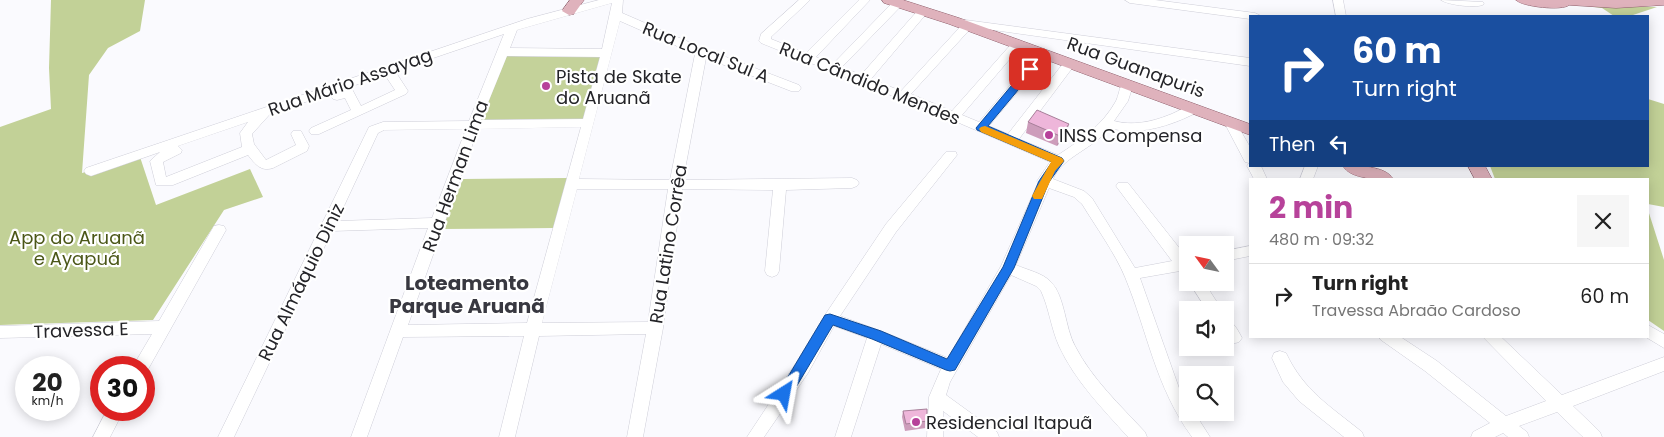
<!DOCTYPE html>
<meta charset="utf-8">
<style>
body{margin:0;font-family:Poppins,sans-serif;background:#f6f6f6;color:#222;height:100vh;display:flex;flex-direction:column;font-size:19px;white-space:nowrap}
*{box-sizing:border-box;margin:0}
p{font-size:16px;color:#767676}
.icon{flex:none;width:28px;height:28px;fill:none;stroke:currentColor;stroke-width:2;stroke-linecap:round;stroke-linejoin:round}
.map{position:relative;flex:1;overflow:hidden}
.panel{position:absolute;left:1249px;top:178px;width:400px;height:160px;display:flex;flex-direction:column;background:#fff;border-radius:0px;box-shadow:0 2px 12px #0003}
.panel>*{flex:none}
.banner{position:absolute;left:1249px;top:15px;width:400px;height:152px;border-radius:0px;box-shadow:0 2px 12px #0003;background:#1a4fa0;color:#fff;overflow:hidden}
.needle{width:32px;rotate:303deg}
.buttons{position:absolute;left:1179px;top:236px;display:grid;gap:10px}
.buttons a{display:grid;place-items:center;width:55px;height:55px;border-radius:0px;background:#fff;box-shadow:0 2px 12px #0003;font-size:25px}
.speed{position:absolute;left:15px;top:356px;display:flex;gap:10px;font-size:25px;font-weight:700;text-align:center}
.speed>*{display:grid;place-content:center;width:65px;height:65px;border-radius:50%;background:#fff;box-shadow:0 2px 12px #0003;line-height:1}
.speed small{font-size:12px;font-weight:400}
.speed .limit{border:8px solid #d22;background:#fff;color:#111}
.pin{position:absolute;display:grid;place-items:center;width:42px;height:42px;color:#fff;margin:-21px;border-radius:10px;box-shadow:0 2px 8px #0006}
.me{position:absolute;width:55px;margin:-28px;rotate:34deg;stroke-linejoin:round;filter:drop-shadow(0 0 4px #0008)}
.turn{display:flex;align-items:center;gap:18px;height:105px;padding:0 20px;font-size:22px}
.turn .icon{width:65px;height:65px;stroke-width:2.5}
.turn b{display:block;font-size:35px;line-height:42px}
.then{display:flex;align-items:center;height:48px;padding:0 20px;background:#0003;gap:10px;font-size:19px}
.round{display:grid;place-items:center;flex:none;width:52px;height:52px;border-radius:0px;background:#f6f6f6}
.headline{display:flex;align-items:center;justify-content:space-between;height:85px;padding:0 20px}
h1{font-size:30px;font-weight:700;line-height:38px;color:#b7429a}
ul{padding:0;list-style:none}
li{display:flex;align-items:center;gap:15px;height:65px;padding:0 20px;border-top:1px solid #e0e0e0}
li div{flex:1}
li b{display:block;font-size:19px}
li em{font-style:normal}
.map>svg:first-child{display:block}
.green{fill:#c4d29a}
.forest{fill:#c2d197}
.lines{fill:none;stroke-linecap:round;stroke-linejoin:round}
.minor-casing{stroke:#ceced8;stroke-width:1}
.major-casing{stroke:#8f5f6c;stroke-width:1}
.minor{fill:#fff;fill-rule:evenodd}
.major{fill:#dfb2bc;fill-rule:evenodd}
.wall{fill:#cd9dbb}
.shaded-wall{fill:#a77f99}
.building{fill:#eeb6da;stroke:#a77f99}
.route{fill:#1a73e8;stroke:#114b97}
.slow{fill:#f59e0b}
.poi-dot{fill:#b7429a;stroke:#fff;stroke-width:2}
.labels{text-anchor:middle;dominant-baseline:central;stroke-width:4.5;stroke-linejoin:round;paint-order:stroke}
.street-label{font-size:18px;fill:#242428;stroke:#fff}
.poi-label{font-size:18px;fill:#242428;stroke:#fff;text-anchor:start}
.park-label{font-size:18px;fill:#4b5718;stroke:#fff}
.quarter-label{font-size:20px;font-weight:bold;fill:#383840;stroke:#fff}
</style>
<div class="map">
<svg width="1664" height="437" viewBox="0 0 1664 437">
<rect width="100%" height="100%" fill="#fafafe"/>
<path class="green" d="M1571 4 1657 7 1630 16H1614L1602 8Z
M505 54 604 55 586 119 479 121Z
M569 178 553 228 442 229 463 179Z"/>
<path class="forest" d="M51 0H145L140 31 108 48 89 75 82 173 140 157 156 205 250 169 263 197 224 210 153 320 0 325V127L51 109 49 68Z
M1648 99 1664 104V207L1648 204V179H1495L1490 166H1648Z
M1648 210 1664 260V331L1648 320Z"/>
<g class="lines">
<defs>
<path id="minor" d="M599 0H623L622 13 705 49 799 85 801 88 799 91H791L706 58 683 180 852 178 857 180 859 183 857 186 852 188 786 190 779 271 777 275 772 277 767 275 765 271 773 190 682 189 663 328 643 437H627L646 334 539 336 515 437H499L524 336 403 337 367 437H351L428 228 332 231 234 437H218L369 127 383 122 469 121 504 34 395 71 408 91 406 94 319 134H311L309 131 311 128 351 110 345 98 337 100 333 99 331 96C335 90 346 88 352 89L361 106 395 90 385 75 270 114 252 134 254 144 266 160 296 145 291 134 293 131H301L309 146 307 151 273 168C261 172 255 164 248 155L173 185H156L150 161 160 152 91 176 86 174 84 171 86 168 527 19ZM612 3 602 49 510 48 517 30ZM620 21 695 54 670 180 579 179ZM507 56 600 57 583 119 481 120ZM248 122 240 133 242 147 166 177 163 162 181 153 182 150 178 146ZM581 127 527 323 408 325 478 129ZM466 129 432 218 337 221 378 133 384 130ZM577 189H668L648 322 542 323Z
M799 0H810L771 37V39L806 53 859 0H870L816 57 833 64 894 1H902L903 3 902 5 842 67 861 75 919 9H927L928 11 927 13 871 79 901 91 961 26 954 24 952 22 958 19 1250 58V66L972 27 911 94 952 111 1013 42 1017 40 1023 44 1021 46 962 115 979 122 1039 51H1047L1049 54 1047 57 989 126 1008 134 1065 61H1073L1075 64 1073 67 1019 139 1058 155C1081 140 1102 126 1116 101 1119 95 1119 88 1123 82L1127 81 1133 85 1128 101 1114 121C1132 126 1152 122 1169 115 1178 112 1189 103 1198 106L1200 109 1198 112C1170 126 1140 136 1109 128 1094 149 1063 156 1053 179L1084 191 1092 198 1135 268 1172 261 1116 186 1118 183H1128L1188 259V276L1180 271 1140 278 1179 388 1188 404V412H1194L1210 437H1192C1155 386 1148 333 1125 277 1115 253 1096 227 1082 204L1074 197 1049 188 1016 265C1027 270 1043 273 1051 282 1065 296 1065 328 1075 346 1092 379 1120 405 1145 432L1147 437H1128C1103 409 1075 381 1059 346 1051 328 1049 308 1041 291L1036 286 1011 275 950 382 946 395 997 432 999 437H978L943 411V437H927L929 397 941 369 881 344 851 437H835L867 338 834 326 808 373 764 437H747L796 363 825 315 886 224 946 152H956L957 155 896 232 840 316 881 331 948 358 1001 266 1038 183 1037 181 1050 162 950 119 761 43 759 41 761 34Z
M1125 0H1155L1255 13 1261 16H1250V19L1130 3Z
M1333 0H1343L1346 16H1336Z
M1441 0 1483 2 1484 4C1479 9 1447 5 1441 0Z
M1230 118 1234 119 1250 147V166H1261L1267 179H1254L1247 166 1249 163 1245 162 1224 122Z
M1305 166H1318L1313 179H1300Z
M219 225 224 226 226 230 146 373H144V368H132L152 334 0 338V326L159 321 214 226Z
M1250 246V256L1225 261V251Z
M1189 282H1204L1222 310H1207Z
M1225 318C1233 321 1238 330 1242 338L1239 342C1223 348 1225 329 1225 318Z
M1648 325 1664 334V348L1644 336H1648Z
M1378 336H1399L1437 361 1506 416 1546 401 1482 336H1500L1562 395 1664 357V371L1573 406 1600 432 1602 437H1583L1557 412 1519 426 1527 432 1529 437H1508L1503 433 1495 437H1471L1473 432 1490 423 1425 371 1381 340Z
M1280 351 1286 353C1304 391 1330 406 1362 432L1364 437H1344L1299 401 1283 382 1272 358 1274 353Z
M107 410H124L110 437H93Z"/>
<path id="major" d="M570 0H584L574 14 569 15 562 11Z
M882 0H903L959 18 1250 124V135L949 24 884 3Z
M1516 0H1664V5L1616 8 1569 5C1563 11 1522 7 1516 0Z
M1343 166C1357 166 1385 165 1393 179 1379 179 1351 180 1343 166Z
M1468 166H1485L1492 179H1475Z"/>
</defs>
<use href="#minor" class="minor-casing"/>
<use href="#major" class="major-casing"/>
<use href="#minor" class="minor"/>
<use href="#major" class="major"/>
</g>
<path class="wall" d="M1028 122 1066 134 1057 146 1026 133Z
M903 411 927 421 926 428 905 431 902 417Z"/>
<path class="shaded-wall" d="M1069 124 1066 134 1057 146 1060 136Z"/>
<path class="building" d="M1037 110 1069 124 1060 136 1028 122Z
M927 409V421L906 424 903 411Z"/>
<path class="route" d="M1030 66 1035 69 1034 71 988 126 1062 158 1064 161 1049 182 1014 268 955 370 950 371 946 370 872 339 833 325 789 399 784 400 780 399 778 394 780 390 825 315 830 314 881 331 947 359 1003 267 1039 181 1052 162 977 130 976 128 1027 67Z"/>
<path class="slow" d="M985 126 1062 158 1064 161 1055 171 1042 199H1034L1032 196 1051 162 981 132 979 129 981 127Z"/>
<g class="poi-dot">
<circle cx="546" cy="86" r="5"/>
<circle cx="1049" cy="135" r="5"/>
<circle cx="916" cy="422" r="5"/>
</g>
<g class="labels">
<g class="street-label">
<text transform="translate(706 52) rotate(22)">Rua Local Sul A</text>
<text transform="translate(1136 67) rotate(20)">Rua Guanapuris</text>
<text transform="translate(350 82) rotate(-19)">Rua Mário Assayag</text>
<text transform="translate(870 83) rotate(22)">Rua Cândido Mendes</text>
<text transform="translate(455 176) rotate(-70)">Rua Herman Lima</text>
<text transform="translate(668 244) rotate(-81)">Rua Latino Corrêa</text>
<text transform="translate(301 282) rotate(-64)">Rua Almáquio Diniz</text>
<text transform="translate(81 330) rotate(-2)">Travessa E</text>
</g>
<g class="poi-label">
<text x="556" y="76">Pista de Skate<tspan x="556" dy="21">do Aruanã</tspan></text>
<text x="1059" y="135">INSS Compensa</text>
<text x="926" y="422">Residencial Itapuã</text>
</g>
<g class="park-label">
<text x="77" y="237">App do Aruanã<tspan x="77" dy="21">e Ayapuá</tspan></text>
</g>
<g class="quarter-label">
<text x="467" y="283">Loteamento<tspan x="467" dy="23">Parque Aruanã</tspan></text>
</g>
</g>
</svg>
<div class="buttons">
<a><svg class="needle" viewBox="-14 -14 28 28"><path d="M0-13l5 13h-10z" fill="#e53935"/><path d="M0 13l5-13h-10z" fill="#767676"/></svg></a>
<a><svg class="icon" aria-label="sound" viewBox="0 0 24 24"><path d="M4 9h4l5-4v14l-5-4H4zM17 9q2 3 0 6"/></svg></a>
<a><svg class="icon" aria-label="search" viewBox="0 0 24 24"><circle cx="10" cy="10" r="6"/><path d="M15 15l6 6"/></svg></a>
</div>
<div class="speed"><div>20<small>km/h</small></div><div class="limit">30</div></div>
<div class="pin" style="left:1030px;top:69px;background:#d93025"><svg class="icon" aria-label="arrive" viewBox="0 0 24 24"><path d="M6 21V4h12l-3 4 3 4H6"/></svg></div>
<svg class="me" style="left:784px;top:394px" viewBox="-20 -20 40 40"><path d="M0-17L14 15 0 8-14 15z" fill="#1a73e8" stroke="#fff" stroke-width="4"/></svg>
<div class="banner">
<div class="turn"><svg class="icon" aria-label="right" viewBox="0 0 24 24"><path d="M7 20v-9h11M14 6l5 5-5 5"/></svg><div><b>60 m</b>Turn right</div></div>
<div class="then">Then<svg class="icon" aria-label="left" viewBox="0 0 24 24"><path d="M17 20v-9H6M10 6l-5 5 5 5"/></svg></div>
</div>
<section class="panel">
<div class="headline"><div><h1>2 min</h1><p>480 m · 09:32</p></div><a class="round"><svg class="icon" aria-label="close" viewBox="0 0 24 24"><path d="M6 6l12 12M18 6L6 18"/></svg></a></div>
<ul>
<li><svg class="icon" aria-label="right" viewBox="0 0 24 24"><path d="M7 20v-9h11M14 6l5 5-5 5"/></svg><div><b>Turn right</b><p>Travessa Abraão Cardoso</p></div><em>60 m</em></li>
</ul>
</section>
</div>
